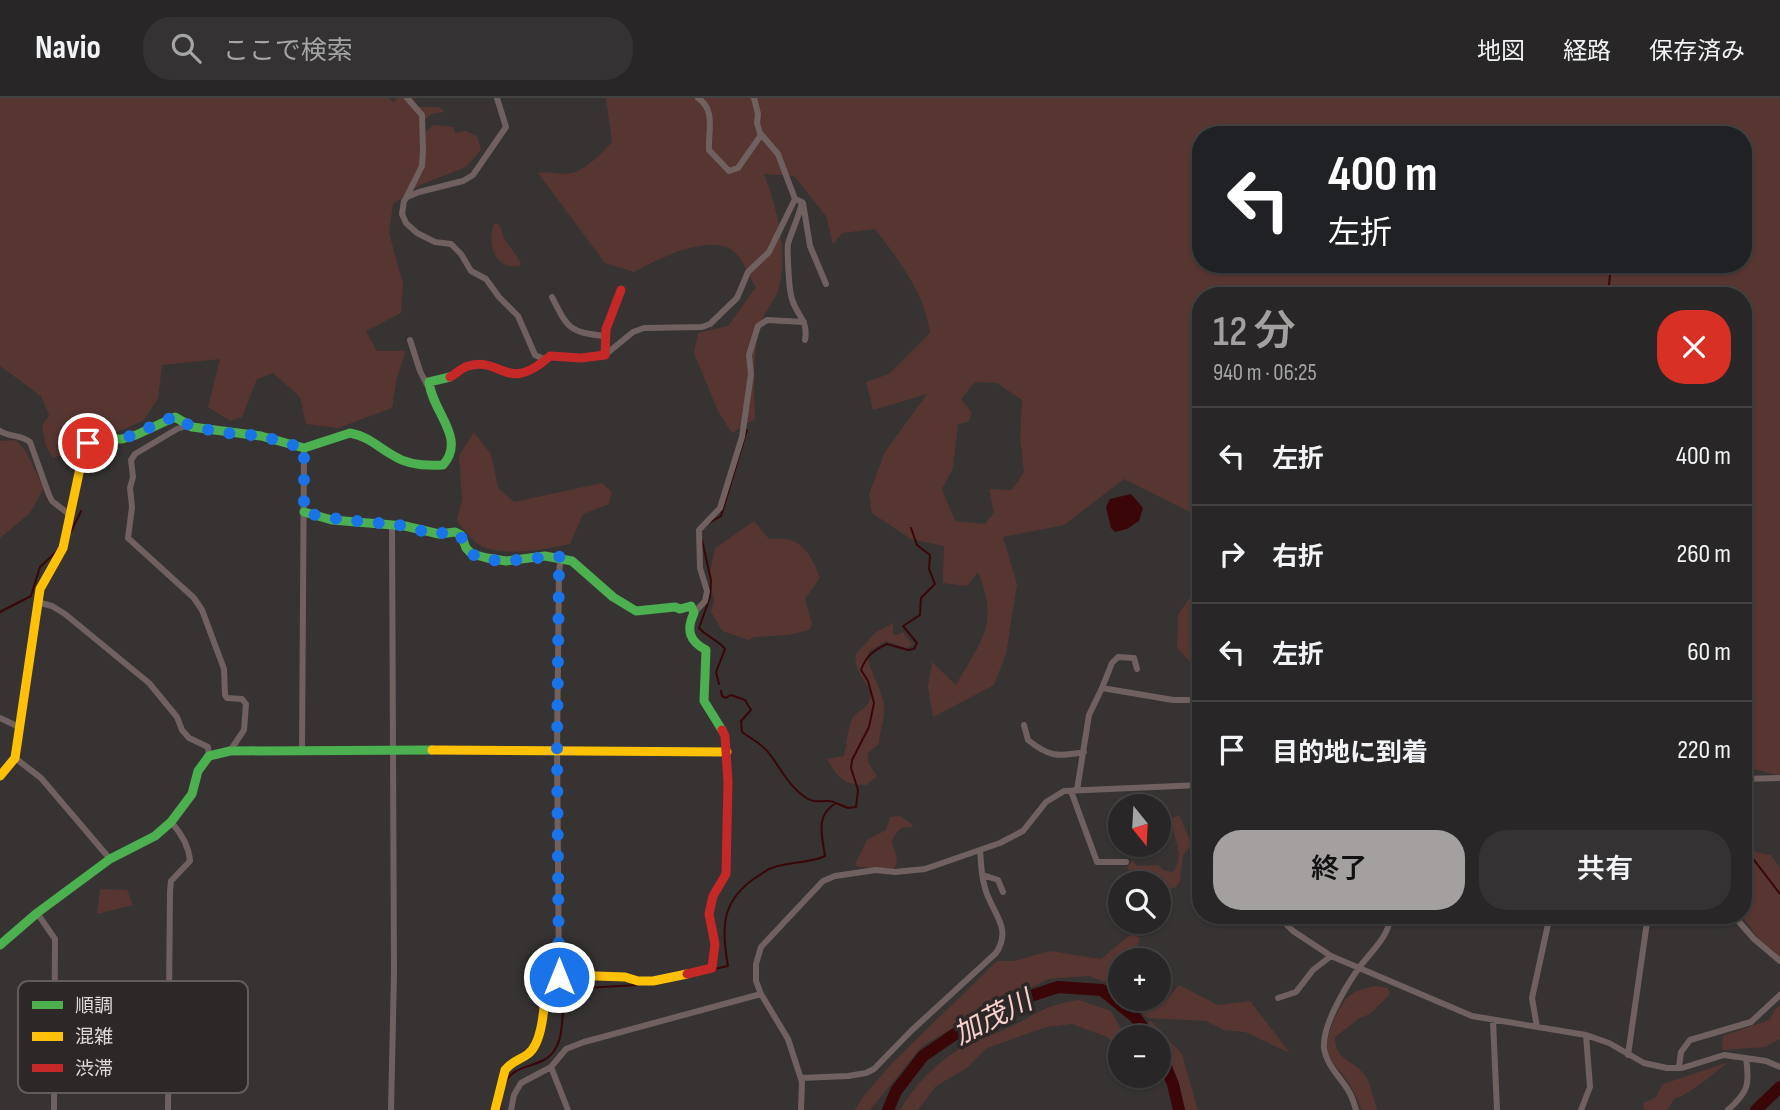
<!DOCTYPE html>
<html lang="ja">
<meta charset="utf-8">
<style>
body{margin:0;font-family:"Sofia Sans Condensed","Noto Sans JP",sans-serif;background:#343232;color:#f1f3f6;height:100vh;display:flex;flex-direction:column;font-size:26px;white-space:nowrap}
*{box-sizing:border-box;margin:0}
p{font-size:23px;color:#a5a5a7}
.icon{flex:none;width:38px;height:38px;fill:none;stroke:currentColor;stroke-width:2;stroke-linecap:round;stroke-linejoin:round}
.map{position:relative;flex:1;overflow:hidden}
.details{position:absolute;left:1192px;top:189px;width:560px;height:637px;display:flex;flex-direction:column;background:#282626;border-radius:28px;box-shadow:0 2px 5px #0004,0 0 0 2px #444343}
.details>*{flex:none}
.guide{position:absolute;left:1192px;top:28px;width:560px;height:147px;border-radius:28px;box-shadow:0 2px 5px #0004,0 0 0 2px #444343;background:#202124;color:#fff;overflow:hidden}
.needle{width:46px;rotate:162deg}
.buttons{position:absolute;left:1108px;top:696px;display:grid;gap:14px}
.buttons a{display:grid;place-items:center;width:63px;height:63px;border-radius:50%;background:#282626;box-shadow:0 2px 5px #0004,0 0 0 2px #444343;font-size:35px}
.pin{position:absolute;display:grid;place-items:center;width:60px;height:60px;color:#fff;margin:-30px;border:4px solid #fff;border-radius:50%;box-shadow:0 2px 7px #0007}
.me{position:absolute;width:77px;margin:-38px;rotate:0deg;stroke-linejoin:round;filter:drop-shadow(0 0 5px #0008)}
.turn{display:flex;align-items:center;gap:24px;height:147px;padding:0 21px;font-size:32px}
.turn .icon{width:91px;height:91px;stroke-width:2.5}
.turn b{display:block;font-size:49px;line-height:60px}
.round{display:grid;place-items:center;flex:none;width:74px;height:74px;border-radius:28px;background:#343232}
.overview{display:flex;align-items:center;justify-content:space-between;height:119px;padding:0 21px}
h1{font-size:42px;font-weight:600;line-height:52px;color:#a3a09f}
.primary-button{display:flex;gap:14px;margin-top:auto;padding:14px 21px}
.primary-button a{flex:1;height:80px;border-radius:28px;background:#a3a09f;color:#111;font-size:28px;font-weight:600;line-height:80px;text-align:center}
.primary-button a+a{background:#343232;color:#f1f3f6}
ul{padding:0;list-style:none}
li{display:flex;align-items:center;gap:21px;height:98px;padding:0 21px;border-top:2px solid #444343}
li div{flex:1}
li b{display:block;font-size:26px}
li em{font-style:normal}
header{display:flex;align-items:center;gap:42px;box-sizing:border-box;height:98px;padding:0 35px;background:#282626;border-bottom:2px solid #444343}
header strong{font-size:33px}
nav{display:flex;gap:38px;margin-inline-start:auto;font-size:24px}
.search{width:490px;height:63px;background:#343232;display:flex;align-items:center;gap:18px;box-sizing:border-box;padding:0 24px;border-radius:28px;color:#a5a5a7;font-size:26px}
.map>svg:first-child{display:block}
.green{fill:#573632;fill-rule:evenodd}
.water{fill:#3a0608}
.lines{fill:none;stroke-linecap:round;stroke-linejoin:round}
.stream{stroke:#3a0608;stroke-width:2}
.river{stroke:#3a0608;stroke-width:12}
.street{stroke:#706160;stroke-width:6}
.fast{stroke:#4caf50;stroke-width:9}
.slow{stroke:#ffc107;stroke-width:9}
.jam{stroke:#c62828;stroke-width:9}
.route{stroke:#1a73e8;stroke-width:12;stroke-dasharray:0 21.6}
.labels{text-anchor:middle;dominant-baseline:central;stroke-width:7;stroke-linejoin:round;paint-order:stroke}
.water-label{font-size:28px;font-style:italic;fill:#f8cfcb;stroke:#2d2827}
.key{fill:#2d2827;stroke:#625d5d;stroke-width:2}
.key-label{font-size:19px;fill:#dedada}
</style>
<header>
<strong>Navio</strong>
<div class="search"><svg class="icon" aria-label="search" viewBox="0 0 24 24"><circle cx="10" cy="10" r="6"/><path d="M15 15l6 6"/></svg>ここで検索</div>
<nav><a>地図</a><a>経路</a><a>保存済み</a></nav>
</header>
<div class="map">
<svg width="1780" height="1012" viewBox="0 0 1780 1012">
<rect width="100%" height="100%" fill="#363332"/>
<path class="green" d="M0 0H388L394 4 397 0H413L418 9H439L444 14 431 16 421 26 422 37 433 27 453 29 455 35 466 33 477 38 481 52 466 69 420 87 393 106 389 135 403 186 401 215 366 233 377 253H406L397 279 392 310 338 330 306 326 300 299 273 275 257 281 242 319 230 323 208 309 220 261 162 267 158 301 143 323 53 360 46 349 42 328 49 317 41 298 0 268Z
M606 0H1780V678L1743 668V198H1200V419L1124 381 1064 427 1003 439 1017 486 1006 556 994 587 933 619 928 589 932 564 956 587C981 542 1000 527 978 474L967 488 943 485 944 448 911 441 872 415 869 396 885 354 927 296 873 312 866 284 889 276 930 235C925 196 899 162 875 131L842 135 833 146 826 118 794 78 764 76C777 110 787 150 780 186 777 200 765 212 761 225 752 256 754 289 755 321L732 335 718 313 694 255 698 235 728 228 756 189C749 178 742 159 732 152 707 136 658 161 634 174L605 165 538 75C549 73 555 76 566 76 584 75 600 56 612 44ZM1200 37H1743V166H1200ZM975 284 997 285 1022 302 1020 341 1024 374 1012 392 989 391 994 415 985 426 955 423 942 391 953 370 958 326 968 324 972 315 961 301Z
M494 126H498C503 132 502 138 506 143 511 151 516 157 521 165L519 168C494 172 487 145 494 126Z
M474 334 491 356 498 390 514 404 602 385 612 394 609 406 583 416 570 446C544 451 510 459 483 449 473 445 464 431 457 423L462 401 459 358Z
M16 342 26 354 44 390 30 415 0 440V343Z
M754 423 769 441C776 441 787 440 793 443 808 449 815 467 820 480L805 501 812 526 809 532 788 537 754 539 749 542 722 533 711 514 714 502 709 479 715 450Z
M1200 484V574L1177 550 1178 517Z
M893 525V536L897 537 903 534 913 547 906 550 886 543 868 554C868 573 881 588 884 607 886 620 879 633 879 646L868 655V664L877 678 866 687C842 686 839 681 827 661L844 658C847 646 847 633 852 621 856 612 868 612 870 601 873 586 852 575 856 556L876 534Z
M1179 717 1192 747 1183 757 1180 783 1176 789 1159 795 1158 786H1144L1127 770 1132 762 1137 768 1158 767 1163 772 1173 774C1186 756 1173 740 1171 721Z
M900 718 912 726 913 729 901 730 894 738 892 745C895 754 900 761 894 771L859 769 855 766 867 742 886 732 890 719Z
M1743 732 1755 754 1771 757 1780 769V862L1766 851 1741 817H1743Z
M100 791 127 792 133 807 97 816Z
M1132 835 1140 840 1132 863H1120V872H1110L1120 886V894L1118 889 1089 878 1049 881 989 909 922 948 870 1012H855L862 1000 892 965 997 863H1014L1050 853 1101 861Z
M1179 887 1218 907 1250 903 1290 955 1245 934 1224 932 1206 923 1148 920 1122 901H1135L1139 904 1161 908Z
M1377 888 1388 890 1390 896 1370 916 1360 920 1335 939C1334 963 1355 962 1366 979 1371 988 1374 1002 1377 1012H1362C1358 1004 1355 995 1350 987 1344 976 1333 968 1328 955 1323 942 1338 910 1347 900 1354 892 1368 889 1377 888Z
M1079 902 1111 913 1126 940H1120V951L1107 939 1072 926 1046 929 987 950 967 970 936 988 918 1012H900C918 982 943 958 974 943 986 938 998 935 1010 929 1037 916 1047 906 1079 902Z
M1780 908V941L1765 949 1722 952 1723 938 1769 922 1776 910Z
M1151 923 1182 956 1198 1012H1185C1175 974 1171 957 1146 926Z
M1729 964C1712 976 1692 995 1674 1001L1667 1012H1645L1642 1006 1656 999 1663 986Z"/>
<path class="water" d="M1131 396 1143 410 1139 423 1127 431 1115 434 1111 430 1106 409 1110 401Z"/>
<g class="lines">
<path class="stream" d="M1608 198 1611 166
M709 425 721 418 747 332
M71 434 81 413
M702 442 711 482 710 499 699 530C707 539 718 542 725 551L716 574 719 586
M0 514 31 498 40 469 57 453
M721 593 722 598 726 600 731 597 745 602 751 612 741 623 742 634C751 641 761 645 768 654 781 670 789 690 808 701 817 706 825 701 834 704
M1743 742 1751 758 1780 796
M714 871 728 868C721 829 721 802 758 778 762 776 767 771 772 770 789 763 808 766 825 758 822 737 815 717 836 705L848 710 856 709 858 692 851 670 852 662 869 629 874 605 868 583 861 572C866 558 874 552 887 546L908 552 914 551 917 545 903 528 920 517 921 500 935 486 929 471 930 457 917 447 911 430
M500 1012C501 1004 501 992 505 985 515 964 542 971 554 953 566 936 559 913 568 895L585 890 637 887"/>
<path class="river" d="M1158 950 1173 986 1179 1012
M888 1012 896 993 923 958 958 934 1009 905 1058 889 1102 892 1135 919 1151 940
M1756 1012 1780 989"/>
<path class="street" d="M497 0 506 29 473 77 463 83 419 94 407 99 404 103 402 116 406 125 417 135 435 144 451 146 461 156 471 173 486 181 499 199 518 218 535 257 546 262
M698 0C716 12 708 33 709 52L729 73 738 70 761 37
M754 0 758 16 757 25 760 35 778 56 795 101 802 104C799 119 792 132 788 146 787 152 789 190 791 197 794 216 809 220 805 242
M406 100 422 68 423 53 422 17 407 0
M803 105 810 148 826 186
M552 199C568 231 569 234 604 238
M410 242 420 273 427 287
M605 257 633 234 644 230 702 229 710 226 737 200 748 174 769 154 795 101
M189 327 177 331 135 356 131 362 133 379 130 390 132 409 128 440 194 500 202 512 224 571 225 597 227 600 242 601 246 606 244 632 230 653
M0 333C10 339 22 337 30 344L49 397 52 403 70 417
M37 504 52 508 65 516 149 585 177 619 182 632 189 640 208 649 209 658
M694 515 705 503 707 493 700 470 699 432 720 410 742 339 751 276 749 257 758 228 767 222 804 224
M1102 590 1112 565 1118 559 1134 560 1137 571
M0 620 19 629
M1024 627 1028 642C1049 659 1058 659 1084 654
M302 653 304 350
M15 660 41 680 110 761
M1743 681 1780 680
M1077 692 1089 617 1102 590 1173 602H1200
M1071 693 1097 764H1126
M983 777 998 782 1003 794
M37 815 55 841 54 1012
M1277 817 1293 833 1331 858 1472 918 1586 937 1609 945 1644 965 1667 970H1682L1724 957 1766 963 1780 969
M1733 817 1754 841 1780 863
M559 879 557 652 559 474 561 459
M1278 900 1296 894 1313 872 1331 858
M1493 923 1497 1012
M1537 929 1532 900 1550 817
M1628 957 1648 817
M551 969 568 1012
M1679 969 1681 954 1690 942 1751 924 1780 897
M801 980 848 978 866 975 874 971 911 933 996 855C1014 828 989 813 984 786 981 775 981 763 980 752
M168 1012 170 793 171 783 190 763C189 749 181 735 171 724
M391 1012 394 876 392 428
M511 1012 514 997 521 985 551 969 566 951 584 944 761 896
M801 1012 802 984 788 941 761 896 756 883V866L761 849 823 783 835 778 876 772 895 774 925 771 1000 745 1023 733 1046 704 1064 693 1200 687
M1356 1012C1354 1005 1352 998 1348 992 1340 979 1326 966 1324 950 1322 928 1345 890 1358 871 1371 853 1388 841 1391 817
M1581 1012 1590 989 1586 937
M1728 1012C1748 994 1750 987 1746 960"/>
<path class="fast" d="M82 361 85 348 98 341H122L136 337 175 319 192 329 261 338 304 350 350 335C368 338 379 350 394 358 408 367 427 368 443 367 467 340 432 314 429 284L450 279
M304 414 332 422 405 428 439 436 455 434 461 437 466 450 472 456 487 460 506 463 545 458 572 463 613 499 636 513 675 509 680 511 691 508 694 515C686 532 689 543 706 552L704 603 722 632
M0 847 37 815 110 761 155 738 171 724 192 696 198 673 209 658 230 653 432 652"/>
<path class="slow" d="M432 652 727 654
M0 678 15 660 40 491 63 450 82 361
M495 1012 505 972C512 963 520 962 528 956 543 945 544 907 546 890L559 879 568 877 625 879 638 883H653L687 876"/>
<path class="jam" d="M450 279C456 276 461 270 468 268 503 258 506 297 550 258L581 260 605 257 606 231 621 192
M687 876 712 870 715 846 709 816 713 798 726 776 728 684 725 638 722 632"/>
</g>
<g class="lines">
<path class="route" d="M88 345 103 340 121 342 175 318 192 329 227 335 261 338 304 350V414C341 424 369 423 405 428 415 430 425 435 436 436 441 436 446 433 452 434 466 435 461 450 472 456 497 470 535 457 562 459L559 474 557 652 559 879"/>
</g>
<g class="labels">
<g class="water-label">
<text transform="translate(993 920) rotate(-27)">加茂川</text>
</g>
</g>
<rect x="18" y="883" width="230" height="112" rx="10" class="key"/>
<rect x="32" y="903" width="31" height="8" fill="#4caf50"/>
<rect x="32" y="934" width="31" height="9" fill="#ffc107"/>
<rect x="32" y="966" width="31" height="8" fill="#c62828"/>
<g class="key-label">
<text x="75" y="914">順調</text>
<text x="75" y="945">混雑</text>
<text x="75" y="977">渋滞</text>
</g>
</svg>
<div class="buttons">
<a><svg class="needle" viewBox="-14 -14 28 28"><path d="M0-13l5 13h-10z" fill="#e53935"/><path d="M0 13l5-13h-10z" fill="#a5a5a7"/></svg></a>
<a><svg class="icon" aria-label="search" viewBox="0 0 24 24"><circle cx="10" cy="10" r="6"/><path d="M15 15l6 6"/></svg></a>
<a>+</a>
<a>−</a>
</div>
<div class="pin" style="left:88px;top:345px;background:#d93025"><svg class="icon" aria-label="arrive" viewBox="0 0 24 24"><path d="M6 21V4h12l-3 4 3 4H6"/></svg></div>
<svg class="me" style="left:559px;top:879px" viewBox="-20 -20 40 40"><circle r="17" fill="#1a73e8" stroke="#fff" stroke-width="3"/><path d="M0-11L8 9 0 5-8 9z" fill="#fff"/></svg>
<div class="guide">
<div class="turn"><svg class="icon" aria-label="left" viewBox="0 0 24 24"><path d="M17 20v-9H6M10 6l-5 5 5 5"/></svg><div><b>400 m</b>左折</div></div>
</div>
<section class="details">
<div class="overview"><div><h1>12 分</h1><p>940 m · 06:25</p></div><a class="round" style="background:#d93025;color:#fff"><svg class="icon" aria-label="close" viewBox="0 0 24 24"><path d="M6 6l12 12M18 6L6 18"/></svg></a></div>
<ul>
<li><svg class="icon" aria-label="left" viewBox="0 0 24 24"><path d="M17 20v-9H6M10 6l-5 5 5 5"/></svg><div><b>左折</b></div><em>400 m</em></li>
<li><svg class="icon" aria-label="right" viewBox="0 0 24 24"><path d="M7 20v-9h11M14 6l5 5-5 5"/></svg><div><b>右折</b></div><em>260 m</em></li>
<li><svg class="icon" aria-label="left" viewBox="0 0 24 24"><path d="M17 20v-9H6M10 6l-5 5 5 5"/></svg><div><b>左折</b></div><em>60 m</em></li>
<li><svg class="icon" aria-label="arrive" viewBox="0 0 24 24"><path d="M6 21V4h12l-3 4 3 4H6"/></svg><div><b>目的地に到着</b></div><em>220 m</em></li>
</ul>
<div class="primary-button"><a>終了</a><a>共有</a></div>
</section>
</div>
